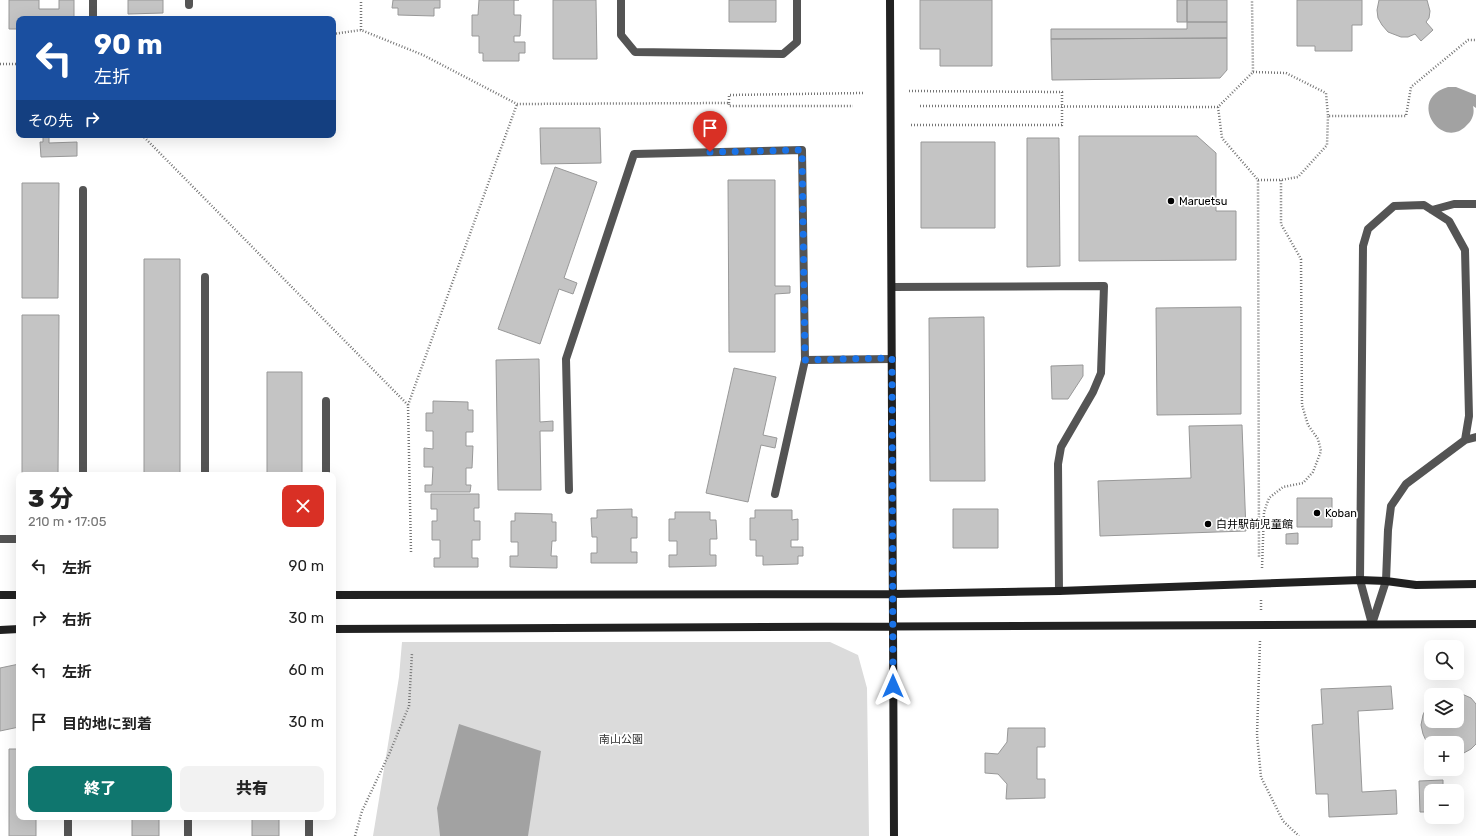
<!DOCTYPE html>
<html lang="ja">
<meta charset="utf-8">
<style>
body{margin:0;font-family:Rubik,"Noto Sans JP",sans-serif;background:#f2f2f2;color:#222;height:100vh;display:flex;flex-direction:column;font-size:15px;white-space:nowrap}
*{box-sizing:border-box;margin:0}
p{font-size:13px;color:#767676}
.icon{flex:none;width:22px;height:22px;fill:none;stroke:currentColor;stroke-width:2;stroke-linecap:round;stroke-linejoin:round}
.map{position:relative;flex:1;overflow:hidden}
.panel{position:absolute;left:16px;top:472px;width:320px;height:348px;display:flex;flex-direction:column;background:#fff;border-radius:8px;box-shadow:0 4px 16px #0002}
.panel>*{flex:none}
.hud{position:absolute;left:16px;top:16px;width:320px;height:122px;border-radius:8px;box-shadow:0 4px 16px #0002;background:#1a4fa0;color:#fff;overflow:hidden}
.tools{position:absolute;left:1424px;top:640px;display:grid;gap:8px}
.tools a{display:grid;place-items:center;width:40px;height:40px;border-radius:8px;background:#fff;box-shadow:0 4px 16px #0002;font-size:20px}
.pin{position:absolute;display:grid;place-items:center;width:34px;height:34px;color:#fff;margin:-41px -17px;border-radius:50% 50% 50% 0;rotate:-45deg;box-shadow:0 0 4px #0007}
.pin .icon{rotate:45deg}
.me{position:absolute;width:44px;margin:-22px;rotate:0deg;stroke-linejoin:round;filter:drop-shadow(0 0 3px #0008)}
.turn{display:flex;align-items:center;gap:14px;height:84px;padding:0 12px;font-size:18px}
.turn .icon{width:52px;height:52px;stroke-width:2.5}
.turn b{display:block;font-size:28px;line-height:34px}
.then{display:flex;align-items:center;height:38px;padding:0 12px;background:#0003;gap:8px;font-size:15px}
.round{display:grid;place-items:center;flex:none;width:42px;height:42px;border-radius:8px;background:#f2f2f2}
.head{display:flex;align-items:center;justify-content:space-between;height:68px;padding:0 12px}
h1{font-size:24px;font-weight:800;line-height:30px}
.button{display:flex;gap:8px;margin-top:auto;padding:8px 12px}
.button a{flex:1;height:46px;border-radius:8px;background:#0f766e;color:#fff;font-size:16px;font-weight:800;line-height:46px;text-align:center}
.button a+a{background:#f2f2f2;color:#222}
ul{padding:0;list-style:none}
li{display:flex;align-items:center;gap:12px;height:52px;padding:0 12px}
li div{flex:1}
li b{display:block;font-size:15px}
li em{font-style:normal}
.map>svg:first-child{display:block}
.green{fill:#dbdbdb}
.water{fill:#a2a2a2}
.building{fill:#c4c4c4;stroke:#989898}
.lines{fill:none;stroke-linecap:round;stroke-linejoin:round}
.path{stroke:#767676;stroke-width:2.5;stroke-dasharray:1 2;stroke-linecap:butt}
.lane{stroke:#545454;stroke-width:8}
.street{stroke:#545454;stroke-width:8}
.secondary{stroke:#212121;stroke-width:8}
.route{stroke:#1a73e8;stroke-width:7;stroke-dasharray:0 12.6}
.poi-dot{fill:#000;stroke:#fff;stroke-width:1.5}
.labels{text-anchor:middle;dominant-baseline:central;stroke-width:3.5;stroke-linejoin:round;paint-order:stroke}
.poi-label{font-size:11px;fill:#000;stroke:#fff;text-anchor:start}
.park-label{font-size:11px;fill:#323232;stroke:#fff}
</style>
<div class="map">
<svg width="1476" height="836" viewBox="0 0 1476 836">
<rect width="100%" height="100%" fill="#fff"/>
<path class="green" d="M402 642H830L858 655 867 688 869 836H373L399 677Z"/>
<path class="water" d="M1448 87H1456L1476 95V108L1473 106C1475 114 1472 121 1466 126 1441 151 1406 99 1448 87Z
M459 724 541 751 528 836H440L437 808Z"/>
<path class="building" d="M9 0H39V9H59V0H74V19H59V17H41V19H19V29H9Z
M128 0H163V13L128 14Z
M393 0H440V8H434V16L398 15V8H392Z
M479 0H519H514V15H521L520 36H514V42H525V53H519V61H483V53H479V36H472V15H478Z
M553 0H596L597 59H553Z
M729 0H776V22H729Z
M920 0H992V66H940V49H920Z
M1177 0H1187V22H1177Z
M1187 0H1227V22H1187Z
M1297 0H1362V25H1352V51H1315V46H1297Z
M1379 0H1427L1430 11 1429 18 1426 22 1433 30 1421 41 1415 34 1408 37H1401L1388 32 1382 25 1378 18 1377 10Z
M1187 22H1227V38L1051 39V29H1187Z
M1227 38V70L1220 78 1052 80 1051 39Z
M540 128H600L601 163 541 164Z
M43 135H49V143L77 142V156L41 157 40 142H43Z
M1079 136H1197L1216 153V211H1236V260L1079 261Z
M1027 138H1059L1060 266 1027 267Z
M921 142H995V228H921Z
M555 167 597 182 564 278 577 283 573 294 559 289 540 344 498 329Z
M728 180H775V286H790V293L775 294V352H729Z
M22 183H59L58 298H22Z
M144 259H180V475H144Z
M1241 307V414L1157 415 1156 308Z
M22 315H59L58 475H22Z
M984 317 985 481H930L929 318Z
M539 359 540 422 553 421V431H540L541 490H498L496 360Z
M1083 365V376L1068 399H1052L1051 366Z
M734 368 776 377 763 435 777 438 775 448 761 445 748 502 706 493Z
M267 372H302V475H267Z
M433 401 468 402V410H473V432H466V446H473L472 468H466V485H471L470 492H425V485H432L433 467H424V448L433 449V431H426V413H433Z
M1242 425 1246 531 1100 536 1098 481 1191 478 1189 426Z
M431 494H479V508H474V521H480V540H472V558H478V567H434V558H440V540H432V521H437V509H431Z
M1297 498H1332V527H1297Z
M632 509V517H637V538H631V552H637V563H591V553H597V537H592L591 518H597V510Z
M953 509H998V548H953Z
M755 510H792V520L798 519V540H791V547H803V556H798V564L763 565V556H756V540H750V518H755Z
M675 512H710V520H716L717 539H710V555H716V566L669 567V555H677V541H669V519H675Z
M515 513 552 514V522H556V541H552L551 556H557V568L510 567V556H518V542H511V521H515Z
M1298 533V544H1286V534Z
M19 664V727L0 731V668Z
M1391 686 1393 709 1358 711 1362 792 1396 790 1397 814 1329 817 1328 794H1316L1312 725 1323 724 1321 689Z
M1452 693 1462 694 1471 698 1476 704V744L1471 749 1462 754 1457 755V743H1431V747L1427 743 1423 734 1421 725 1423 715 1427 706 1431 702V721H1457V695H1441Z
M1008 728H1045V747H1037V779H1045V798L1006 799 1007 784 998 774 985 773V753L998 754 1007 742Z
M9 749H19V817H36V836H9Z
M1443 780V791H1431V812H1420L1419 781Z
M132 817H159V836H132Z
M252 817H279V836H252Z"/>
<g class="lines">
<path class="path" d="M361 30V0
M333 34 361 30 423 55 517 104 729 103V106H853
M0 64H19
M1253 72 1286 73 1326 93 1328 116H1406L1411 87 1468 40H1476
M909 91 1062 92V125H909
M729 103V95L864 93
M920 106 1218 107 1253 72 1252 0
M1218 107 1222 138 1258 180 1259 557
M142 135 408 405
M1258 180H1281L1298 177 1327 145 1328 116
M411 552 408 405 517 104
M1262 568 1264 512 1269 498 1283 487 1303 483 1313 472 1321 451 1318 439 1308 425 1302 405 1301 259 1281 224V180
M1261 610V599
M1260 641 1257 735 1261 777 1283 821 1299 836
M355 836 362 811 390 752 409 706 412 653"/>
<path class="lane" d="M189 0V5
M621 0V35L635 52 783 54 797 42V0
M93 19V0
M83 190V475
M1424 205 1449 221 1465 250 1469 416 1465 440 1406 484 1391 506 1388 530 1386 581 1372 624 1360 580 1363 246 1368 229 1394 206Z
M1432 210 1454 204H1476
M205 277V475
M1465 440 1476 437
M326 475V401
M569 490 566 359 634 154 802 150 805 360
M775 494 805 360 892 359
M0 539H19
M68 817V836
M188 836V817
M309 836V817"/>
<path class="street" d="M892 287 1104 286 1101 373 1093 392 1061 447 1058 464 1059 591"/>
<path class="secondary" d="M890 0 894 836
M0 595H19
M333 595 893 594 1059 591 1360 580 1386 581 1416 585 1476 584
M333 629 1476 624
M0 630 19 629"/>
</g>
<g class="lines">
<path class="route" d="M710 152 802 150 805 360 892 358 893 686"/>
</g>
<g class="poi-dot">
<circle cx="1171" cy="201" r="4"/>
<circle cx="1317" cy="513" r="4"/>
<circle cx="1208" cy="524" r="4"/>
</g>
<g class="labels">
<g class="poi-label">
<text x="1179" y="201">Maruetsu</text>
<text x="1325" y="513">Koban</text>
<text x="1216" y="524">白井駅前児童館</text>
</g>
<g class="park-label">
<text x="621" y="739">南山公園</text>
</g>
</g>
</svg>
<div class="tools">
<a><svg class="icon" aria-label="search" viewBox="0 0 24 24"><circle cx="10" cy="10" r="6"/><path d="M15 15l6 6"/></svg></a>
<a><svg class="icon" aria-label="layers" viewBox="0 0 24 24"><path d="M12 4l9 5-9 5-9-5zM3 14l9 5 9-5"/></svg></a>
<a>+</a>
<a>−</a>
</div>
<div class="pin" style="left:710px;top:152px;background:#d93025"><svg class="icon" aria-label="arrive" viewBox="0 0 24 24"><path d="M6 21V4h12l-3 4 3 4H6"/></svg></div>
<svg class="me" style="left:893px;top:686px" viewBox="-20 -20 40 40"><path d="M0-17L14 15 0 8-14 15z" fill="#1a73e8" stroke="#fff" stroke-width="4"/></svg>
<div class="hud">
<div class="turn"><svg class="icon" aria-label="left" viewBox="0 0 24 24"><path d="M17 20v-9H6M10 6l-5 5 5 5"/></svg><div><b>90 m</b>左折</div></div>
<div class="then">その先<svg class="icon" aria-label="right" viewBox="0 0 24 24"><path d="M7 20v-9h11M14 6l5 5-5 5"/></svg></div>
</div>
<section class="panel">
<div class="head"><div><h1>3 分</h1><p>210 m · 17:05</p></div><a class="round" style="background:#d93025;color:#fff"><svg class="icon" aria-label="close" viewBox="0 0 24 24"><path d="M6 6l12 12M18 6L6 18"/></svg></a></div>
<ul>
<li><svg class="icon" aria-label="left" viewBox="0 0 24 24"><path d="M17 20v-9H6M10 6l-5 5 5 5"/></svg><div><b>左折</b></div><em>90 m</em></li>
<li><svg class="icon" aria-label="right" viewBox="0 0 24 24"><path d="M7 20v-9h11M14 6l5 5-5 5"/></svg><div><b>右折</b></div><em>30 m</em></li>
<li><svg class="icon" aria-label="left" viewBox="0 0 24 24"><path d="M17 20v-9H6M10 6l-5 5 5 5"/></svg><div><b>左折</b></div><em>60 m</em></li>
<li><svg class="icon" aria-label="arrive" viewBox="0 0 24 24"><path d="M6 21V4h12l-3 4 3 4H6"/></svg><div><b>目的地に到着</b></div><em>30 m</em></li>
</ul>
<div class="button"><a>終了</a><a>共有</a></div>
</section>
</div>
